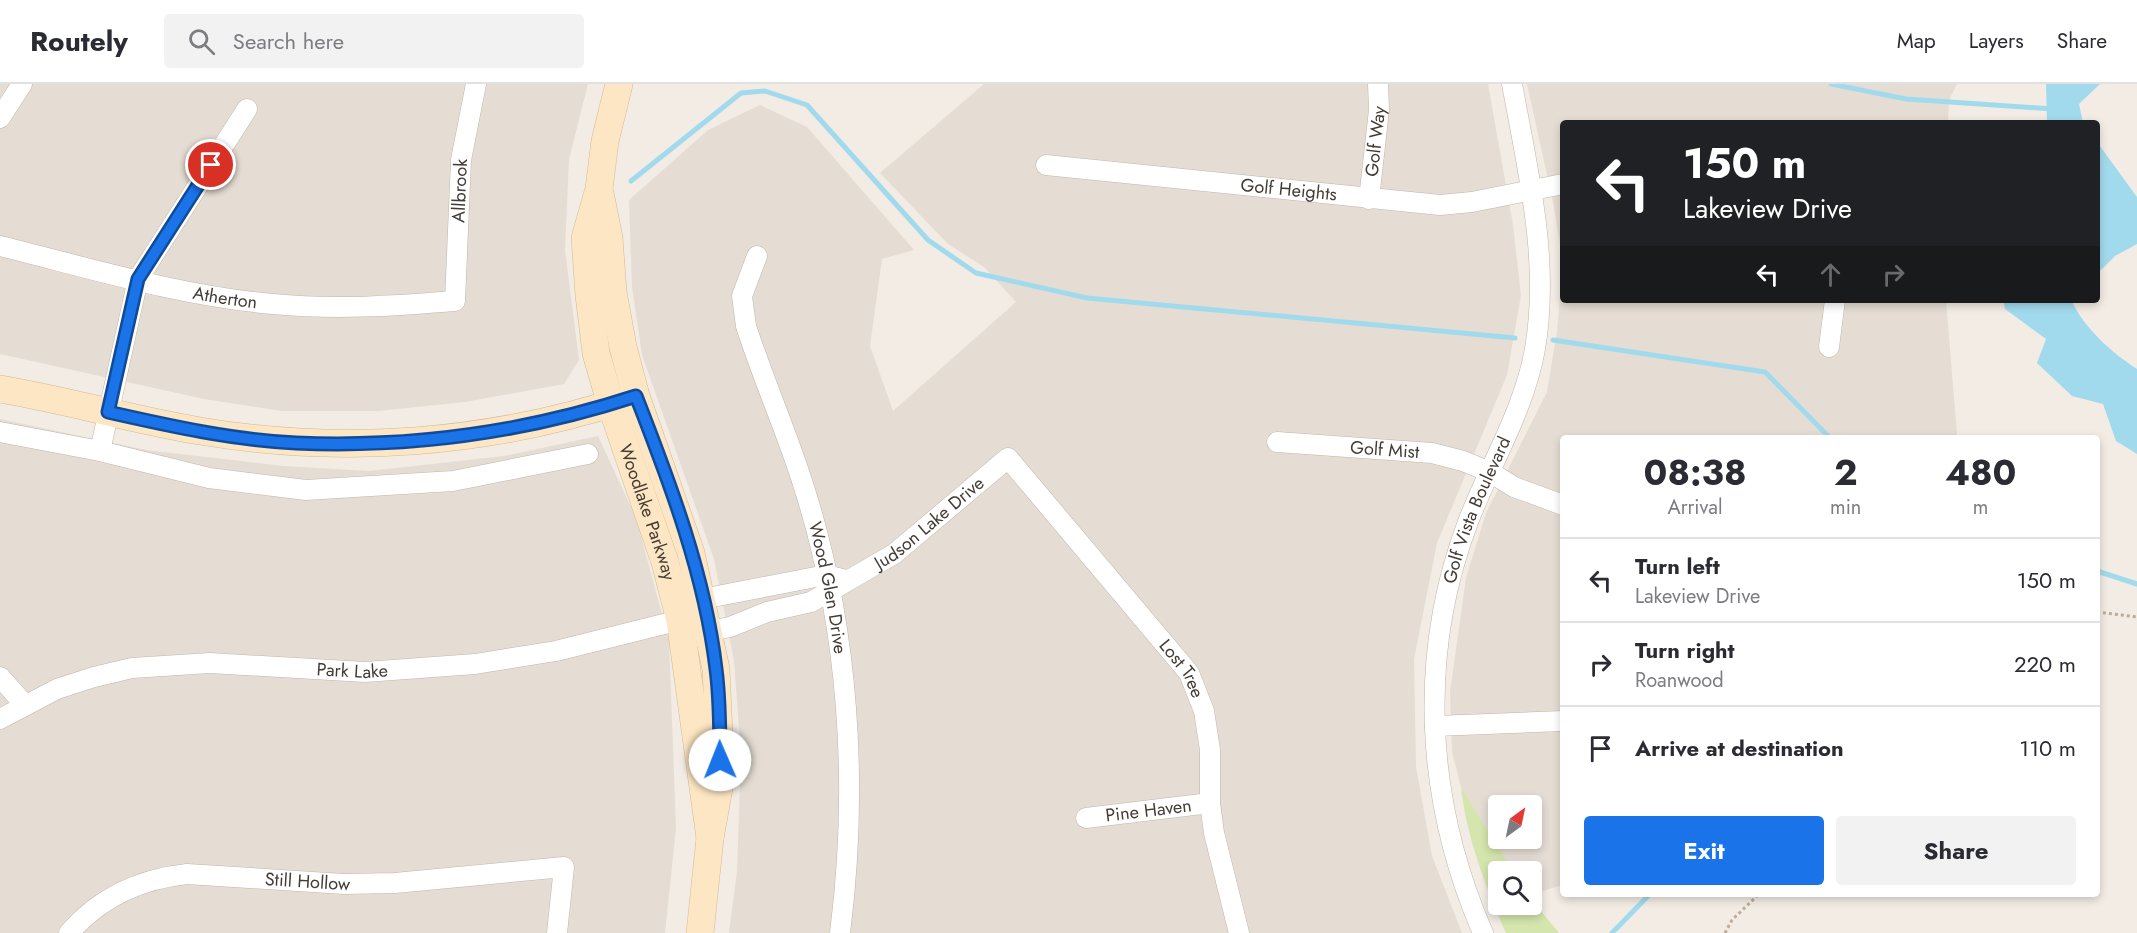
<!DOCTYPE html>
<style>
body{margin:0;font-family:Jost,sans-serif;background:#f2f2f3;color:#2b2b33;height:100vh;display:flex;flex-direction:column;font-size:22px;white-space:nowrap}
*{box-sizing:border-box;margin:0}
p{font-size:20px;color:#7c7c81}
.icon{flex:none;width:33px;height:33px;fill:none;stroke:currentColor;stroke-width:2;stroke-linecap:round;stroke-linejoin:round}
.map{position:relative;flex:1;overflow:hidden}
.details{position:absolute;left:1560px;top:351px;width:540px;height:462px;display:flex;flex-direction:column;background:#fff;border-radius:6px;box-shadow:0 3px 9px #0003}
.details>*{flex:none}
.top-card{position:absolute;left:1560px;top:36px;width:540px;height:183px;border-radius:6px;box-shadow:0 3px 9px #0003;background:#202124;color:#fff;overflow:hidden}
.needle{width:39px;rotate:33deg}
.tools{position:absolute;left:1488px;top:711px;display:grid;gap:12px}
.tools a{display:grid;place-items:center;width:54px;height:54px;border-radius:6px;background:#fff;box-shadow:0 3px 9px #0003;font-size:30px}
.pin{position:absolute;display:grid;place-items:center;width:51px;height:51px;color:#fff;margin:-26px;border:3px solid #fff;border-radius:50%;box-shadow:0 2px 6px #0007}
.me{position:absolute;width:66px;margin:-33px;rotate:359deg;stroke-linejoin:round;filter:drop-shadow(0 0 4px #0008)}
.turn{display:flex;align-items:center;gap:21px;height:126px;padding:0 24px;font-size:27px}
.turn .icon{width:78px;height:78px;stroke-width:2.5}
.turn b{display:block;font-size:42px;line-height:51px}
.lanes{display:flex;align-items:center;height:57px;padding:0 24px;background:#0003;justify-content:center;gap:30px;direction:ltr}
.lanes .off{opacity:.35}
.eta{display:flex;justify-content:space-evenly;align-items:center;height:102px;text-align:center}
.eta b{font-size:36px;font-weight:700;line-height:42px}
.cta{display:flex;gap:12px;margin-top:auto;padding:12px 24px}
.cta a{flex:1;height:69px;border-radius:6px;background:#1a73e8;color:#fff;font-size:24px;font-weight:700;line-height:69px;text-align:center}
.cta a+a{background:#f2f2f3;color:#2b2b33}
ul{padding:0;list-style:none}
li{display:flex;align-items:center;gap:18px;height:84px;padding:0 24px;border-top:2px solid #e1e1e2}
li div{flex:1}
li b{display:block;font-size:22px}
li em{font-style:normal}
header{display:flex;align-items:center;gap:36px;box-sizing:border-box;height:84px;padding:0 30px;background:#fff;border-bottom:2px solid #e1e1e2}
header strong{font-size:28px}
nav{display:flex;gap:33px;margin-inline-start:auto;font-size:21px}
.search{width:420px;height:54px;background:#f2f2f3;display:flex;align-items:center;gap:15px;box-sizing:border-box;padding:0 21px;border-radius:6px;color:#7c7c81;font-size:22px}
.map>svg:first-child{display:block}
.residential{fill:#e5ddd3;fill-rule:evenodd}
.green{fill:#d5e5ae}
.water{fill:#a2daed}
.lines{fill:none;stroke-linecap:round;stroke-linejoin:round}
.stream{stroke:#a2daed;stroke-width:5}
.street-casing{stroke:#c0b5aa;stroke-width:21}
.secondary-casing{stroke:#d3ba97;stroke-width:28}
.path{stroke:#beab99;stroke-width:3;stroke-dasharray:3 3;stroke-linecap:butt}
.street{stroke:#fff;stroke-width:20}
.secondary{stroke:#fde6c3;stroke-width:27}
.route-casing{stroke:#114b97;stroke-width:15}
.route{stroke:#1a73e8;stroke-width:10}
.labels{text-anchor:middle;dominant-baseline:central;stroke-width:5;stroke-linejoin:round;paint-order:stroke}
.street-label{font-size:18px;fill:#433b34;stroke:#fff}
</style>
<header>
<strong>Routely</strong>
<div class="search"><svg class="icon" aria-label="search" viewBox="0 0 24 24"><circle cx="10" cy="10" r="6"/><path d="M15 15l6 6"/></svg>Search here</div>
<nav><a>Map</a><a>Layers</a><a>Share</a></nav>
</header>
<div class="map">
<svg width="2137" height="849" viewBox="0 0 2137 849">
<rect width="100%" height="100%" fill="#f2ece4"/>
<path class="residential" d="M0 0H588L569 75 565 166 579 276 564 300 465 318 378 327H282L204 315 0 270Z
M984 0H1488L1513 141 1521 211 1507 291 1437 459 1414 575 1416 683 1432 772 1462 849H729L737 787 741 672 734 577 714 475 642 271 632 203 629 116 708 46 760 21 807 43 914 166 882 175 870 262 893 327 1016 218 984 183 948 160 880 89Z
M1527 0H1957L1949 16 1948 39H1563V216H1946L1957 350 1956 354H1563V801L1532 810V788H1513L1461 703 1452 668 1450 608 1466 494 1486 429 1547 308 1557 247 1563 178 1553 118ZM1498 722H1532V754H1498Z
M0 335 146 366 283 382 369 387 504 372 598 352 636 434 669 556 676 744 665 849H0Z"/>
<path class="green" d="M1461 703 1513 787 1498 788V820H1532V816L1559 849H1506C1485 801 1467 755 1461 703Z"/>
<path class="water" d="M2046 0H2100L2079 20 2083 39H2047Z
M2097 58 2137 113V160L2115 172 2097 190Z
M2003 216H2071C2085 245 2111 268 2137 285V370L2116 357 2103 320 2072 312 2037 279 2046 255 2005 225Z"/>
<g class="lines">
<path class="stream" d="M1831 0 1906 15 2053 25
M631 97 741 9 765 7 807 21 928 156 976 189 1087 214 1515 254
M1553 256 1765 288 1830 354
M2097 487 2137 500
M1612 849 1650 810"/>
<defs>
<g id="street">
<path d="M247 25 138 195 100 367 209 394 306 406 453 397 588 370"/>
<path d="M0 34 22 0"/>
<path id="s1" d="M1046 81 1440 121 1472 118 1563 100"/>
<path id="s2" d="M1369 115 1379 26 1378 0"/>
<path id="s3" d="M0 162C89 184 181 212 273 220 334 226 394 222 455 217L461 76 476 0"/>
<path id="s4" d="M757 172 742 212 746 242C763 295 786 346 803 400 849 543 859 701 840 849"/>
<path d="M1829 263 1835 216"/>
<path d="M0 348 100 367"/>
<path id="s5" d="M1277 358 1432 369 1463 377 1490 388 1514 403 1563 421"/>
<path id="s6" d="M697 542 710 547 730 543 767 528 811 518 894 470 1008 374 1189 589 1204 627 1210 666V719L1214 749 1239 849"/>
<path d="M0 593 24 620"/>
<path id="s7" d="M0 635 57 605 94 593 132 584 210 579 365 588 475 580 556 567 680 536 702 515 826 491 846 496"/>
<path d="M1435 642 1563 637"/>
<path id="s8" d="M1086 734 1210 719"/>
<path id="s9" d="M69 849C100 813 140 795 187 790L344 800 395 799 564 783 557 849"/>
<path id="s10" d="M1483 849C1426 718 1417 573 1468 438 1490 380 1524 327 1535 265 1550 176 1528 88 1512 0"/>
</g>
<g id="secondary">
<path id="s11" d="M619 0 605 57 599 105 585 154 589 211 596 269 611 321 665 478 680 536 710 754"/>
<path d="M600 109 609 154 613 208 623 263 636 312 691 469 716 585 721 693 710 754 700 849"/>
<path d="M0 305C67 316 133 336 200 347 342 371 489 360 626 315"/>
</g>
</defs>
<use href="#street" class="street-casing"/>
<use href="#secondary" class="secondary-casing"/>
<path class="path" d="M2097 528 2137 533
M1725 849 1732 836 1759 810"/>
<use href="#street" class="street"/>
<use href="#secondary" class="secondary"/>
</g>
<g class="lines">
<defs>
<path id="route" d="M211 81 138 195 108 328C170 342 233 356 296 359 412 364 526 348 636 312 670 399 705 491 716 585 720 615 720 646 720 676"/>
</defs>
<use href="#route" class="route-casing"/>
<use href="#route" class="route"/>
</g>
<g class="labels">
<g class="street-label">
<text stroke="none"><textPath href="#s2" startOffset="58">Golf Way</textPath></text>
<text stroke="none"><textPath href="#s1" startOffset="244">Golf Heights</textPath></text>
<text stroke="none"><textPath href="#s3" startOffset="572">Allbrook</textPath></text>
<text stroke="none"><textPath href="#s3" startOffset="231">Atherton</textPath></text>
<text stroke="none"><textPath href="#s5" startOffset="108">Golf Mist</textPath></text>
<text stroke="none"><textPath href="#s10" startOffset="436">Golf Vista Boulevard</textPath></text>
<text stroke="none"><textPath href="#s11" startOffset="441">Woodlake Parkway</textPath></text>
<text stroke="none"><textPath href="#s6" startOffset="262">Judson Lake Drive</textPath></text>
<text stroke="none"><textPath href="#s4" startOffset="348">Wood Glen Drive</textPath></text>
<text stroke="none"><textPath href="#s7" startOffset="363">Park Lake</textPath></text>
<text stroke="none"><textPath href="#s6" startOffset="638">Lost Tree</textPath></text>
<text stroke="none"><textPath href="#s8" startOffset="63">Pine Haven</textPath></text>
<text stroke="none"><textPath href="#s9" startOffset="256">Still Hollow</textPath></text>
</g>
</g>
</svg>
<div class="tools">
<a><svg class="needle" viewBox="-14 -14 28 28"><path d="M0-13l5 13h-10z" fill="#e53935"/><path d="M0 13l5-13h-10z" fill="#7c7c81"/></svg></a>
<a><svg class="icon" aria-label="search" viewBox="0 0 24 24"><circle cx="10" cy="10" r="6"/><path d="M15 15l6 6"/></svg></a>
</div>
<div class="pin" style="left:211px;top:81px;background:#d93025"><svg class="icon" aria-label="arrive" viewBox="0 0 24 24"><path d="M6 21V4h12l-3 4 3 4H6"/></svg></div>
<svg class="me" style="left:720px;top:676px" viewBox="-20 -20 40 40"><circle r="19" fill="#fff"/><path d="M0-13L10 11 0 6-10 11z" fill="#1a73e8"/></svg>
<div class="top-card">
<div class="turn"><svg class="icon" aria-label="left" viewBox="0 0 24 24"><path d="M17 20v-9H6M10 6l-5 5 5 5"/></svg><div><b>150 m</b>Lakeview Drive</div></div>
<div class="lanes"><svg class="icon" aria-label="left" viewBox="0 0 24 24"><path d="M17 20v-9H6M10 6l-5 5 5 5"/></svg><svg class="icon off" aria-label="ahead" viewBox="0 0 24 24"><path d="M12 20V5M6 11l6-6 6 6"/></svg><svg class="icon off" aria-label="right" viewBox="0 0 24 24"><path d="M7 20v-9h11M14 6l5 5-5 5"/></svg></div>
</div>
<section class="details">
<div class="eta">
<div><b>08:38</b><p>Arrival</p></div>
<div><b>2</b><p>min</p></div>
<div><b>480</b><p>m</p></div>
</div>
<ul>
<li><svg class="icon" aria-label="left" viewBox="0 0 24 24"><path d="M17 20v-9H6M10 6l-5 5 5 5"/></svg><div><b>Turn left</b><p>Lakeview Drive</p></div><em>150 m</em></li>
<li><svg class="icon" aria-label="right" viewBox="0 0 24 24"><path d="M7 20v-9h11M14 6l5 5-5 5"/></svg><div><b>Turn right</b><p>Roanwood</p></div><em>220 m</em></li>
<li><svg class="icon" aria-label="arrive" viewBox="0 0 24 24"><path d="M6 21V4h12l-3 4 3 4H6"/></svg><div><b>Arrive at destination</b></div><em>110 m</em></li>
</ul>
<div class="cta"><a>Exit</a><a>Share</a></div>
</section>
</div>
